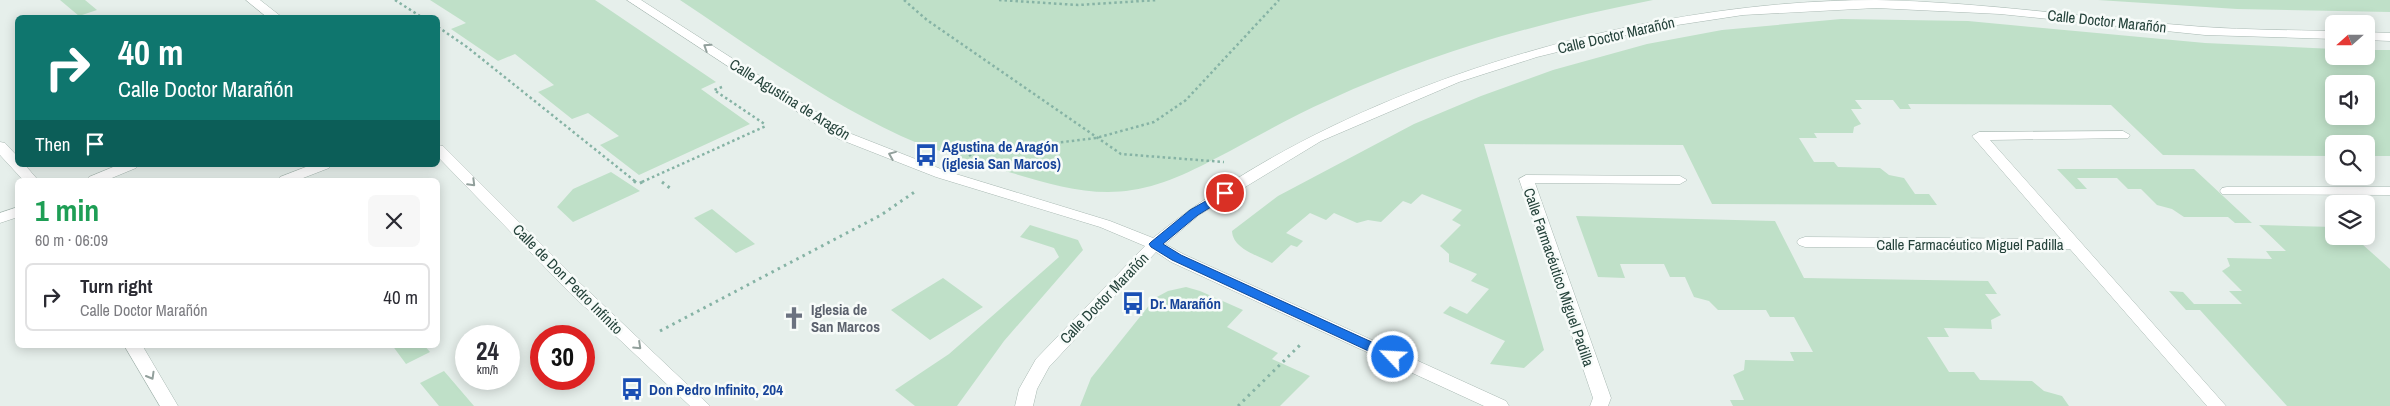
<!DOCTYPE html>
<meta charset="utf-8">
<style>
body{margin:0;font-family:"Archivo Narrow",sans-serif;background:#f7f7f7;color:#2b2b33;height:100vh;display:flex;flex-direction:column;font-size:19px;white-space:nowrap}
*{box-sizing:border-box;margin:0}
p{font-size:16px;color:#7c7c81}
.icon{flex:none;width:28px;height:28px;fill:none;stroke:currentColor;stroke-width:2;stroke-linecap:round;stroke-linejoin:round}
.map{position:relative;flex:1;overflow:hidden}
.side{position:absolute;left:15px;top:178px;width:425px;height:170px;display:flex;flex-direction:column;background:#fff;border-radius:8px;box-shadow:0 2px 12px #0003}
.side>*{flex:none}
.hud{position:absolute;left:15px;top:15px;width:425px;height:152px;border-radius:8px;box-shadow:0 2px 12px #0003;background:#0f766e;color:#fff;overflow:hidden}
.needle{width:32px;rotate:249deg}
.fabs{position:absolute;left:2325px;top:15px;display:grid;gap:10px}
.fabs a{display:grid;place-items:center;width:50px;height:50px;border-radius:8px;background:#fff;box-shadow:0 2px 12px #0003;font-size:25px}
.speed{position:absolute;left:455px;top:325px;display:flex;gap:10px;font-size:25px;font-weight:700;text-align:center}
.speed>*{display:grid;place-content:center;width:65px;height:65px;border-radius:50%;background:#fff;box-shadow:0 2px 12px #0003;line-height:1}
.speed small{font-size:12px;font-weight:400}
.speed .limit{border:8px solid #d22;background:#fff;color:#111}
.pin{position:absolute;display:grid;place-items:center;width:42px;height:42px;color:#fff;margin:-21px;border:2px solid #fff;border-radius:50%;box-shadow:0 1px 5px #0007}
.me{position:absolute;width:55px;margin:-28px;rotate:295deg;stroke-linejoin:round;filter:drop-shadow(0 0 4px #0008)}
.turn{display:flex;align-items:center;gap:18px;height:105px;padding:0 20px;font-size:22px}
.turn .icon{width:65px;height:65px;stroke-width:2.5}
.turn b{display:block;font-size:35px;line-height:42px}
.then{display:flex;align-items:center;height:48px;padding:0 20px;background:#0003;gap:10px;font-size:19px}
.round{display:grid;place-items:center;flex:none;width:52px;height:52px;border-radius:8px;background:#f7f7f7}
.head{display:flex;align-items:center;justify-content:space-between;height:85px;padding:0 20px}
h1{font-size:30px;font-weight:800;line-height:38px;color:#1e9e55}
ul{padding:0;list-style:none}
li{display:flex;align-items:center;gap:15px;height:68px;margin:0 10px 8px;padding:0 10px;border:2px solid #e1e1e2;border-radius:8px}
li div{flex:1}
li b{display:block;font-size:19px}
li em{font-style:normal}
.map>svg:first-child{display:block}
.green{fill:#bfe0c8;fill-rule:evenodd}
.lines{fill:none;stroke-linecap:round;stroke-linejoin:round}
.minor-casing{stroke:#a8b8b2;stroke-width:1}
.tertiary-casing{stroke:#a8b8b2;stroke-width:1}
.path-far1{stroke:#86b3a5;stroke-width:2.5;stroke-dasharray:2.5 3;stroke-linecap:butt}
.path{stroke:#86b3a5;stroke-width:3;stroke-dasharray:2.5 4.5;stroke-linecap:butt}
.minor{fill:#fff;fill-rule:evenodd}
.tertiary{fill:#fff;fill-rule:evenodd}
.oneway{stroke:#92a09c}
.route{fill:#1a73e8;stroke:#114b97}
.labels{text-anchor:middle;dominant-baseline:central;stroke-width:5;stroke-linejoin:round;paint-order:stroke}
.street-label{font-size:15px;fill:#24423a;stroke:#f7fbf9}
.transit-label{font-size:15px;font-weight:bold;fill:#164399;stroke:#f7fbf9;text-anchor:start}
.worship-label{font-size:15px;font-weight:bold;fill:#5b616d;stroke:#f7fbf9;text-anchor:start}
</style>
<div class="map">
<svg width="2390" height="406" viewBox="0 0 2390 406">
<rect width="100%" height="100%" fill="#e6efeb"/>
<path class="green" d="M60 0H85L97 10 79 16Z
M430 0H595L716 82 701 89 750 124 639 175 600 145 619 136 588 113 572 119 538 92 554 85 515 54 498 61 451 29 466 23Z
M680 0H1653C1540 22 1434 52 1329 100 1295 115 1263 133 1230 151 1199 167 1167 185 1132 190 1091 197 1051 184 1012 173 976 162 936 152 901 136 823 100 752 48 680 0Z
M2098 0H2390V12L2237 9Z
M1841 19 1968 21 2205 43 2334 49V56H2366V50H2390V156H2366V144H2334V156L2163 155 2111 105 1908 104 1911 109H1900L1893 100H1855L1862 109H1851L1861 124 1854 127 1853 133H1814L1817 138H1799L1814 162H1834L1838 167 1880 168 1889 175 1904 178 1915 194H1929L1937 205 1712 204 1683 145 1484 144 1544 350 1524 368 1490 364 1505 341 1443 313 1450 306 1467 314 1489 289 1471 281 1477 274 1449 262V254L1440 246 1461 225 1452 220 1462 210 1422 194 1411 204 1403 201 1381 222 1368 220 1357 223 1334 213 1326 220 1310 213 1286 233 1303 241 1297 247 1291 245 1272 263C1257 255 1233 249 1232 231L1278 196 1414 124 1481 96 1553 70 1647 44 1722 30ZM2334 84H2366V116H2334Z
M2057 169H2194L2252 223H2235L2228 217H2184L2172 209 2157 205 2141 189H2128L2117 178H2077L2087 189H2076Z
M611 172 640 191 573 222 557 207 573 189Z
M712 209 755 244 736 253 694 218Z
M1576 216 1775 221 1804 278 1988 281 1997 294H1985L2001 315 1991 320 1992 329 1944 328 1949 337H1927L1949 372H1974L1980 380 2032 381 2044 391 2062 396 2069 406H1733L1730 400H1744L1733 375 1744 370 1745 360 1794 361 1790 352H1813L1794 317H1770L1766 310H1718L1709 301 1694 297 1685 277H1670L1664 264H1620L1625 278 1598 277Z
M1030 225 1078 240 1083 250 1004 341 957 406H915L895 390 949 354 1059 257 1054 248 1020 237Z
M2259 225 2334 227V236H2353L2390 269V406H2287L2200 310H2186L2169 291 2183 292 2194 304H2242L2229 291H2242L2222 271 2230 266 2227 258 2272 259 2266 251H2286Z
M943 278 983 307 930 340 891 310Z
M1186 287 1200 291 1243 310 1227 327 1278 353 1272 359 1310 376 1280 406H1080L1091 378 1155 298 1168 291Z
M392 345H424L430 352 406 364Z
M444 371 474 406H439L420 383Z"/>
<g class="lines">
<defs>
<path id="minor" d="M627 0H641L849 133 946 171 1110 221 1153 238C1340 86 1637 0 1876 0 1986 2 2094 19 2204 27 2247 30 2291 30 2334 31V39L2205 35 2000 14 1876 8 1743 15 1651 29 1537 57 1459 82 1321 141 1199 215 1165 244 1183 254 1506 401 1509 406H1484L1171 262 1156 252 1049 367 1037 389 1033 406H1015L1019 389 1036 359 1145 246 1100 227 936 177 839 139Z
M2366 32 2390 33V41L2366 40Z
M2123 131 2130 135 2128 138 1990 140 2226 406H2207L2070 249 1805 247 1799 245 1797 242 1799 239 1805 237 2061 239 1972 136 1979 132Z
M0 142 5 143 18 157V165H25L38 180H23L0 155Z
M118 165H138L136 168 107 180H87L89 177Z
M311 165H331L329 168 298 180H278L280 177Z
M1526 175 1680 176 1687 180 1680 184 1535 183 1611 398 1608 406H1590L1593 398 1519 179Z
M2227 187H2390V195L2222 194 2220 191 2222 188Z
M18 207V217L0 223V213Z
M124 345H142L178 406H160Z"/>
<path id="tertiary" d="M246 0H260L283 18H268Z
M438 145 443 146 581 284 710 406H690L569 292 438 157Z"/>
</defs>
<use href="#minor" class="minor-casing"/>
<use href="#tertiary" class="tertiary-casing"/>
<path class="path-far1" d="M395 0 423 18
M904 0 927 20 1121 154 1224 162
M999 0 1078 5 1158 0
M438 27 467 47 636 182
M722 87 714 90 766 125
M969 156 973 153 1096 138 1154 122 1186 100 1279 0
M642 182 766 126"/>
<path class="path" d="M634 181 638 184 645 181
M662 182 670 188
M660 331 881 215 916 191
M1238 406 1300 345"/>
<use href="#minor" class="minor"/>
<use href="#tertiary" class="tertiary"/>
</g>
<defs><path id="oneway-chevron" d="M-2-3.5L2.5 0L-2 3.5" fill="none" stroke-width="1.6" stroke-linecap="round" stroke-linejoin="round" transform="scale(1.25)"/></defs>
<g class="oneway">
<use href="#oneway-chevron" transform="translate(707 47) rotate(-147)"/>
<use href="#oneway-chevron" transform="translate(892 155) rotate(-158)"/>
<use href="#oneway-chevron" transform="translate(472 183) rotate(45)"/>
<use href="#oneway-chevron" transform="translate(638 346) rotate(43)"/>
<use href="#oneway-chevron" transform="translate(151 376) rotate(60)"/>
</g>
<path class="route" d="M1225 190 1231 193 1229 196 1198 215 1163 244 1181 255 1398 354 1399 357 1398 360H1388L1172 260 1151 247 1149 244 1151 242 1190 210Z"/>
<defs>
<symbol id="bus-bare" viewBox="-9 -9 18 18"><path d="M-5-6H5V4H4V6H2V4H-2V6H-4V4H-5ZM-3.5-4V0h7V-4ZM-3.5 1.2v1.5H-2V1.2ZM2 1.2v1.5H3.5V1.2Z" fill="#1a4fb4" stroke="#f7fbf9" stroke-width="2.5" paint-order="stroke"/></symbol>
<symbol id="church-bare" viewBox="-9 -9 18 18"><path d="M-1.2-6h2.4v3.5h3.3v2.4h-3.3V6h-2.4V-.1h-3.3v-2.4h3.3Z" fill="#6b7280" stroke="#f7fbf9" stroke-width="2.5" paint-order="stroke"/></symbol>
</defs>
<g fill-rule="evenodd">
<use href="#bus-bare" x="910" y="139" width="32" height="32"/>
<use href="#bus-bare" x="1117" y="287" width="32" height="32"/>
<use href="#church-bare" x="778" y="302" width="32" height="32"/>
<use href="#bus-bare" x="616" y="373" width="32" height="32"/>
</g>
<g class="labels">
<g class="street-label">
<text transform="translate(2107 21) rotate(6)">Calle Doctor Marañón</text>
<text transform="translate(1616 35) rotate(-13)">Calle Doctor Marañón</text>
<text transform="translate(790 99) rotate(32)">Calle Agustina de Aragón</text>
<text x="1970" y="244">Calle Farmacéutico Miguel Padilla</text>
<text transform="translate(1559 277) rotate(71)">Calle Farmacéutico Miguel Padilla</text>
<text transform="translate(568 279) rotate(45)">Calle de Don Pedro Infinito</text>
<text transform="translate(1104 298) rotate(-46)">Calle Doctor Marañón</text>
</g>
<g class="transit-label">
<text x="942" y="146">Agustina de Aragón<tspan x="942" dy="17">(iglesia San Marcos)</tspan></text>
<text x="1150" y="303">Dr. Marañón</text>
<text x="649" y="389">Don Pedro Infinito, 204</text>
</g>
<g class="worship-label">
<text x="811" y="309">Iglesia de<tspan x="811" dy="17">San Marcos</tspan></text>
</g>
</g>
</svg>
<div class="fabs">
<a><svg class="needle" viewBox="-14 -14 28 28"><path d="M0-13l5 13h-10z" fill="#e53935"/><path d="M0 13l5-13h-10z" fill="#7c7c81"/></svg></a>
<a><svg class="icon" aria-label="sound" viewBox="0 0 24 24"><path d="M4 9h4l5-4v14l-5-4H4zM17 9q2 3 0 6"/></svg></a>
<a><svg class="icon" aria-label="search" viewBox="0 0 24 24"><circle cx="10" cy="10" r="6"/><path d="M15 15l6 6"/></svg></a>
<a><svg class="icon" aria-label="layers" viewBox="0 0 24 24"><path d="M12 4l9 5-9 5-9-5zM3 14l9 5 9-5"/></svg></a>
</div>
<div class="speed"><div>24<small>km/h</small></div><div class="limit">30</div></div>
<div class="pin" style="left:1225px;top:193px;background:#d93025"><svg class="icon" aria-label="arrive" viewBox="0 0 24 24"><path d="M6 21V4h12l-3 4 3 4H6"/></svg></div>
<svg class="me" style="left:1393px;top:357px" viewBox="-20 -20 40 40"><circle r="17" fill="#1a73e8" stroke="#fff" stroke-width="3"/><path d="M0-11L8 9 0 5-8 9z" fill="#fff"/></svg>
<div class="hud">
<div class="turn"><svg class="icon" aria-label="right" viewBox="0 0 24 24"><path d="M7 20v-9h11M14 6l5 5-5 5"/></svg><div><b>40 m</b>Calle Doctor Marañón</div></div>
<div class="then">Then<svg class="icon" aria-label="arrive" viewBox="0 0 24 24"><path d="M6 21V4h12l-3 4 3 4H6"/></svg></div>
</div>
<section class="side">
<div class="head"><div><h1>1 min</h1><p>60 m · 06:09</p></div><a class="round"><svg class="icon" aria-label="close" viewBox="0 0 24 24"><path d="M6 6l12 12M18 6L6 18"/></svg></a></div>
<ul>
<li><svg class="icon" aria-label="right" viewBox="0 0 24 24"><path d="M7 20v-9h11M14 6l5 5-5 5"/></svg><div><b>Turn right</b><p>Calle Doctor Marañón</p></div><em>40 m</em></li>
</ul>
</section>
</div>
